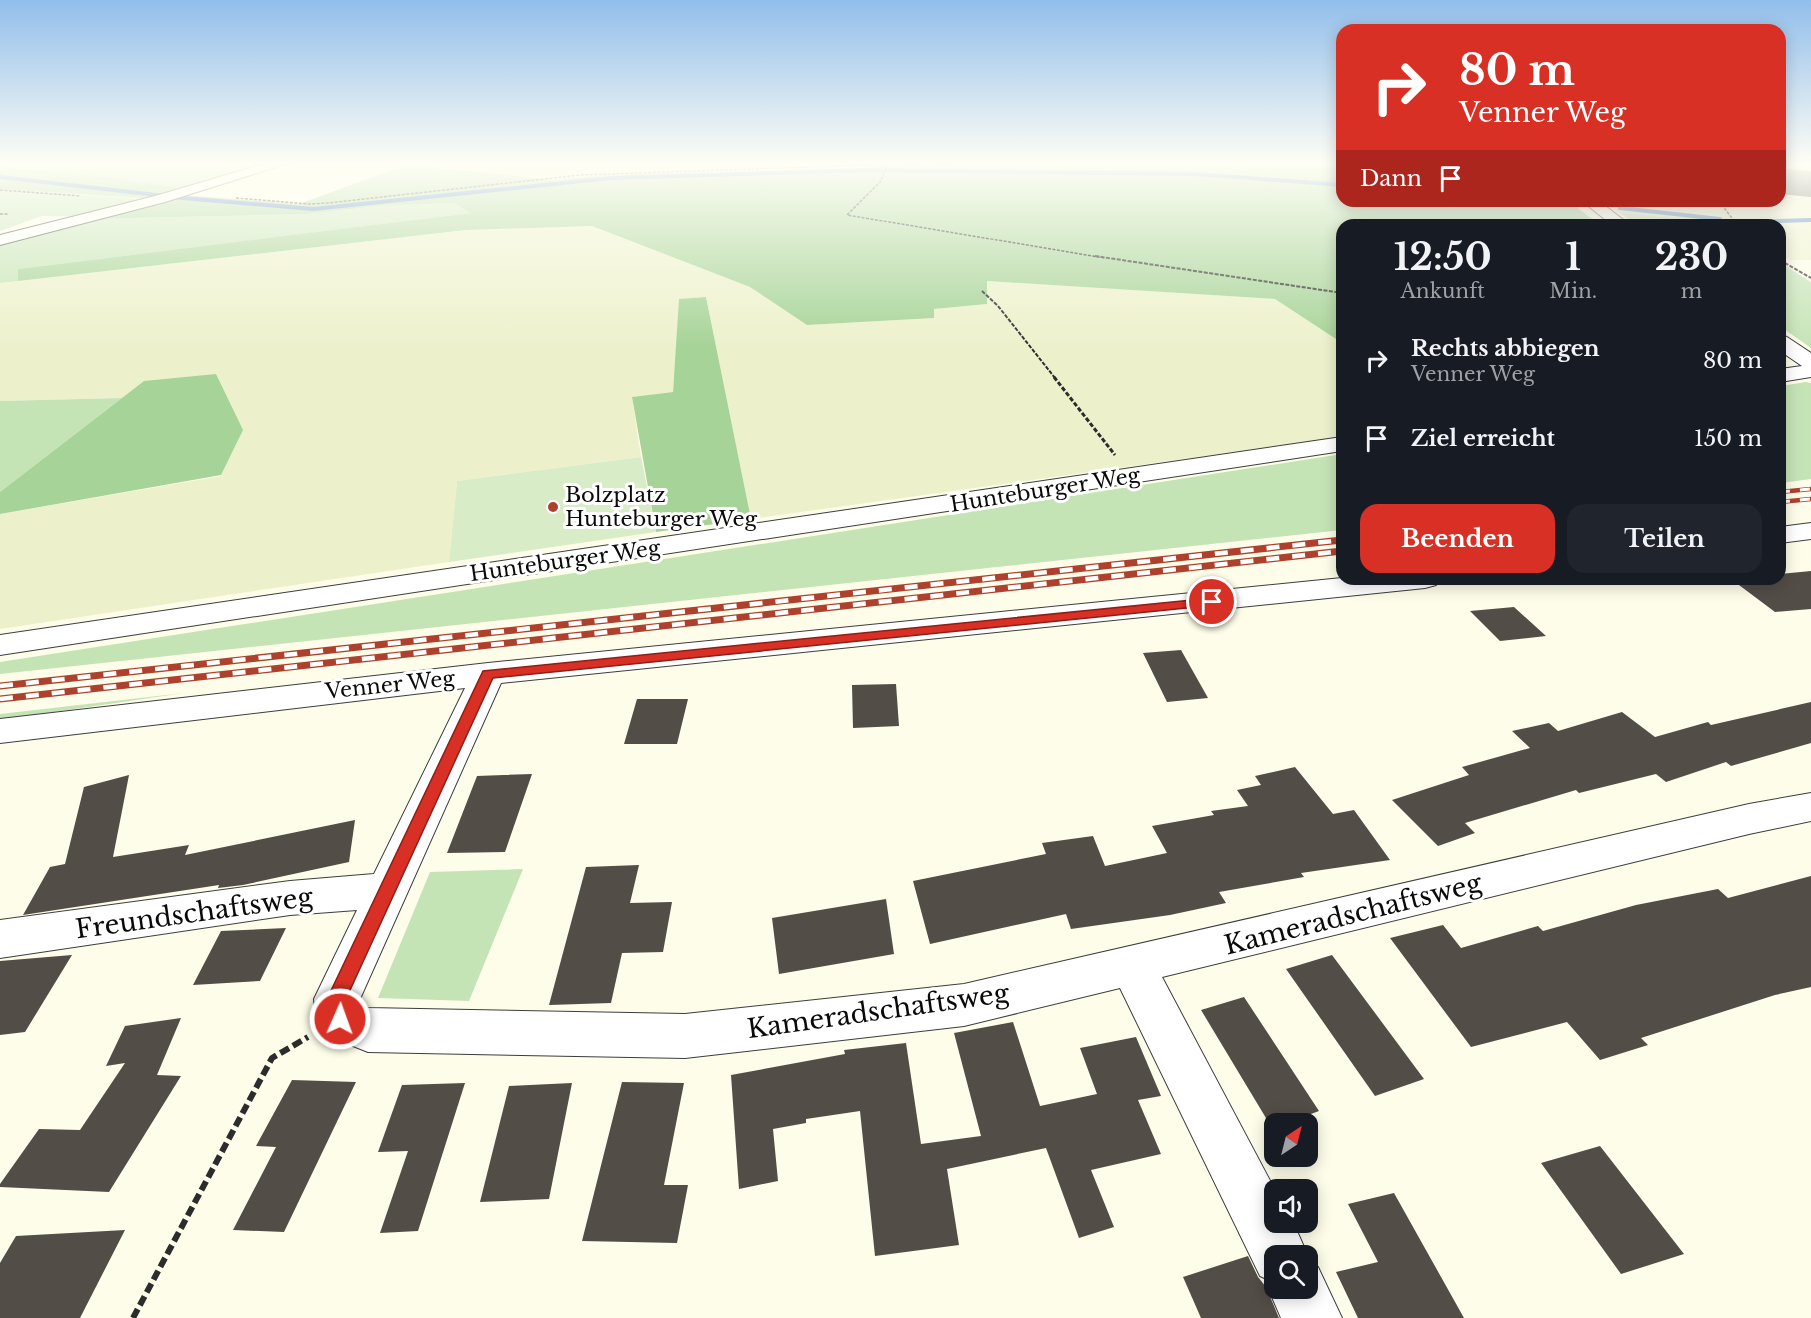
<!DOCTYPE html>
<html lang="de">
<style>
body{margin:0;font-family:"Libre Baskerville",serif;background:#20242c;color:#f1f3f6;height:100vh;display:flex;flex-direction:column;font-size:22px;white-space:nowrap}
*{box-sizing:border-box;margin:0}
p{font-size:20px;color:#9ea1a6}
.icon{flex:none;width:33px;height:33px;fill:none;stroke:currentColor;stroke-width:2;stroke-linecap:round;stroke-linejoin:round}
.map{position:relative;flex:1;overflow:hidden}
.details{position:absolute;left:1336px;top:219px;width:450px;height:366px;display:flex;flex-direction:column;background:#171b24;border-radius:18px;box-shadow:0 3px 15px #0003}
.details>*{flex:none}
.banner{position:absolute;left:1336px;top:24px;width:450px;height:183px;border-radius:18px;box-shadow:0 3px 15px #0003;background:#d93025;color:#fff;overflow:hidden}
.needle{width:39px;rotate:35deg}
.fabs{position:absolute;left:1264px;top:1113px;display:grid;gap:12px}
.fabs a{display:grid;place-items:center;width:54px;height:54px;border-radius:12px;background:#171b24;box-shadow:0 3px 15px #0003;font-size:30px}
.pin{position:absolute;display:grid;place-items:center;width:51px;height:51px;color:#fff;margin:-26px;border:3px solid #fff;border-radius:50%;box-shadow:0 2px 6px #0007}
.me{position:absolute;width:66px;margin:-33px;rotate:2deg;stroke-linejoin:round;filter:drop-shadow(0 0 4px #0008)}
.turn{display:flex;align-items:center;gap:21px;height:126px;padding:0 24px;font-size:27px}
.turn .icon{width:78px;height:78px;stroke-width:2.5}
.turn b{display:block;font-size:42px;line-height:51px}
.then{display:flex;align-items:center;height:57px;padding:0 24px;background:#0003;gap:12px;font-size:22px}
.eta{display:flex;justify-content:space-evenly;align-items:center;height:102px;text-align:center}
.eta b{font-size:36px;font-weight:700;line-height:42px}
.action{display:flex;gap:12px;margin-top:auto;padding:12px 24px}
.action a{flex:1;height:69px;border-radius:18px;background:#d93025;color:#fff;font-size:24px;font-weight:700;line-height:69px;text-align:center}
.action a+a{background:#20242c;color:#f1f3f6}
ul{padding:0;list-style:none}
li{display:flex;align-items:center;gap:18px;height:78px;padding:0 24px}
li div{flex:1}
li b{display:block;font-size:22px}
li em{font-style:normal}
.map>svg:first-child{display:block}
.farmland{fill:#edf1cb}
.green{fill:#c5e4b6}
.forest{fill:#a6d397}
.pitch{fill:#d8ecc7}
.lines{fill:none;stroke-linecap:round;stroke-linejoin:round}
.stream{stroke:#3f74c1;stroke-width:4}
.building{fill:#524d47}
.minor-casing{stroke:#3d3d3d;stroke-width:2}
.path-far3{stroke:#2c2c2c;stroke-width:1.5;stroke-dasharray:3 1.5;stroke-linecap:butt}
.path-far2{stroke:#2c2c2c;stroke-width:2;stroke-dasharray:4 1.5;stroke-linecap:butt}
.path-far1{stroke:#2c2c2c;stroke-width:3;stroke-dasharray:4.5 2;stroke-linecap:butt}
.path{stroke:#2c2c2c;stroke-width:6;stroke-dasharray:10 4.5;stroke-linecap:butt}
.minor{fill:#fff;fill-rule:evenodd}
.rail-far1-casing{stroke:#ae412e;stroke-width:4.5}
.rail-casing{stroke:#ae412e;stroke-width:7}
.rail-far1{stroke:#fff;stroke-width:3;stroke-dasharray:10;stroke-linecap:butt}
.rail{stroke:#fff;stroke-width:4.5;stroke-dasharray:13;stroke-linecap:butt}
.route{fill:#d93025;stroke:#8d1f18;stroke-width:1.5}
.poi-dot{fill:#ae412e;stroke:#fff;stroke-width:2}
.labels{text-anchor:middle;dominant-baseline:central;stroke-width:6;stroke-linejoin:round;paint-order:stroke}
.street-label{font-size:21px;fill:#0a0a0a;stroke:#fff}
.poi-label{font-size:21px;fill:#0a0a0a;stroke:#fff;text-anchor:start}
.near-street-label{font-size:26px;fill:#0a0a0a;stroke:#fff}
</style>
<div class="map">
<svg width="1811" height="1318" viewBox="0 0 1811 1318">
<rect width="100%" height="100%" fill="#fdfde9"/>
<path class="farmland" d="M393 163H865L861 166 665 170 517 177Z
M1781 163H1793L1811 168V260H1790L1781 254 1780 225H1748L1620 213 1603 201H1780Z
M592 226 750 287 807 325 934 318V309L987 304V281L1275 299 1342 343V437L751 519 706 297 680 299 673 392 632 397 641 457 457 481 449 562 0 629V514L221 476 144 381 122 398 0 401V283L467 230Z"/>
<path class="green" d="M0 163H278L189 189 98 176 0 168Z
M0 189 155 200 86 217 42 216 0 231Z
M454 203 472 213 18 269V281L0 283V242L89 219 307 214 379 206Z
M1620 213 1732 223 1733 225H1637Z
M1781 263 1811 282V348L1781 327Z
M1806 382 1811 383V479L1781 483V386Z
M122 398 0 492V401Z
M1342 454V530L0 674V662Z
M184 693 0 720V714Z
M523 869 469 1001 378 998 430 872Z"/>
<path class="forest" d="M875 163H1342V201H1568L1600 225H1342V343L1275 299 987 281V304L934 309V318L807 325 750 287 592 226 466 230 18 281V269L471 213 454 203 379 206 307 214 89 219 181 195 299 204 406 165 553 180 605 175 867 168Z
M0 167 99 176 189 189 155 199 0 189Z
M706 297 751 519 656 532 632 397 673 392 679 299Z
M216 374 243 430 221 475 0 514V492L144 381Z"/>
<path class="pitch" d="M641 457 656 532 449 562 457 481Z"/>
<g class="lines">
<path class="stream" d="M0 177 183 198 313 209 611 178 869 170 1196 174 1342 185
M1544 201 1557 202
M1620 208 1720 219
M1747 222 1811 220"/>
</g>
<path class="building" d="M1780 168 1811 171V197L1780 194Z
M1811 571V609L1775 612 1731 579H1780V574Z
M1514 607 1546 636 1500 641 1470 611Z
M1181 650 1208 698 1167 702 1143 653Z
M896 684 899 726 853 728 852 685Z
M637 699H688L677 744H624Z
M1811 702V743L1731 766 1726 762 1666 782 1656 774 1579 793 1576 790 1465 823 1475 833 1438 846 1392 800 1469 775 1462 767 1530 748 1512 731 1549 723 1558 731 1622 712 1655 737 1708 722 1711 725Z
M1295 767 1333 814 1354 810 1390 860 1301 873 1304 877 1219 892 1226 903 1170 915 1071 929 1066 914 930 944 913 881 1046 854 1042 843 1093 836 1105 866 1167 853 1152 826 1214 815 1211 811 1248 806 1237 790 1261 785 1255 776Z
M532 774 505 852 447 853 477 776Z
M129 775 113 857 189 845 185 855 355 820 349 862 243 885 218 888 219 885 23 915 50 867 65 864 84 787Z
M639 865 630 903 672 902 663 952 622 953 611 1003 549 1005 586 867Z
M1811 876V987L1775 995 1641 1038 1648 1045 1600 1060 1567 1022 1471 1047 1390 938 1443 925 1461 948 1538 926 1543 931 1636 905 1718 889 1728 898Z
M886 899 894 954 779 974 772 918Z
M286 928 260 981 193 985 221 931Z
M72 955 25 1032 0 1035V961Z
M1332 955 1424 1079 1375 1096 1286 969Z
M1244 997 1319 1111 1284 1124H1275L1272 1128 1201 1010Z
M181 1018 157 1075 181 1076 109 1192 0 1187V1184L39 1129 80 1130 125 1063 106 1066 125 1026Z
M1013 1022 1040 1106 1097 1094 1080 1048 1136 1037 1161 1096 1138 1100 1161 1154 1091 1170 1114 1227 1079 1238 1046 1148 947 1169 959 1245 875 1256 860 1111 806 1119V1123L773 1129 778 1181 739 1189 731 1075 845 1054 844 1050 906 1043 921 1144 981 1136 954 1033Z
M292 1080 356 1082 284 1232 233 1230 276 1147 256 1146Z
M622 1082 684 1083 664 1185H688L677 1243 582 1241Z
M465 1083 418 1231 380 1233 408 1151 378 1152 402 1085Z
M572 1083 549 1199 480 1202 509 1086Z
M1600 1146 1684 1254 1621 1274 1541 1163Z
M1394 1193 1464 1318H1358L1336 1272 1378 1262 1348 1204Z
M125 1230 80 1318H0V1263L16 1236Z
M1248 1256 1258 1277 1266 1287 1279 1318H1201L1183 1277Z"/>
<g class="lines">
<defs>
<path id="minor" d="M267 163H289L165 202 0 245V235L155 196Z
M1582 201H1599L1630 225H1612Z
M1780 335 1787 337 1811 353V377L1780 382V369L1802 366 1780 351Z
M1342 437V451L0 655V635Z
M1811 523V539L1780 543V527Z
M1342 578 1440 579 1436 585 1425 588 501 683 360 999 361 1006 368 1008 685 1014 964 984 1749 804 1811 793V821L1749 834 1162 977 1275 1190V1222H1293L1308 1256H1275V1288H1308V1263L1318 1267 1342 1318H1281L1268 1288 1271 1281 1260 1276 1120 988 964 1026 685 1058 368 1052 323 1034 316 1019 314 999 357 910 290 915 0 958V920L290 881 374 874 465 688 0 743V719L488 663Z"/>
</defs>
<use href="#minor" class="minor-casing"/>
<path class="path-far3" d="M884 167H887L880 182 847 215 1105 258
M0 190 81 196
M236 198 308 204 328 203 580 175 868 165 1175 163
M1719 201 1737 225
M0 214H8"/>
<path class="path-far2" d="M1095 256 1342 293
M1780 260 1811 278
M982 291 998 306 1055 378"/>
<path class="path-far1" d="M1054 377 1115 455"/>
<path class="path" d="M133 1318 272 1058 308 1037"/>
<use href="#minor" class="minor"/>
<defs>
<path id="rail-far1" d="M1780 492 1811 489
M1780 502 1811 499"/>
<path id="rail" d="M0 686 1342 540
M0 699 1342 551"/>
</defs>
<use href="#rail-far1" class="rail-far1-casing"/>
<use href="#rail" class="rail-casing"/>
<use href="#rail-far1" class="rail-far1"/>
<use href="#rail" class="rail"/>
</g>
<linearGradient id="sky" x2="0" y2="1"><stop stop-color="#92beeb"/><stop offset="0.47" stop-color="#fefef5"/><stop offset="1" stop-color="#fefef5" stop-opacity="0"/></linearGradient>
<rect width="1811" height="348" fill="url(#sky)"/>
<path class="route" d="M1212 598 1216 599 1218 602 1216 605 493 678 346 999 350 1019 347 1025 340 1028 333 1025 327 999 483 671Z"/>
<circle class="poi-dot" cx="553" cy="507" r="6"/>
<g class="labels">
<g class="street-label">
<text transform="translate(1045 490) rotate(-9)">Hunteburger Weg</text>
<text transform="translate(565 561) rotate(-8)">Hunteburger Weg</text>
<text transform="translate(390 685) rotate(-6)">Venner Weg</text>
</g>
<g class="poi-label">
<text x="565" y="495">Bolzplatz<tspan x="565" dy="24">Hunteburger Weg</tspan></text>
</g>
<g class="near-street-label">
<text transform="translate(194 913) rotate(-8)">Freundschaftsweg</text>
<text transform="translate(1353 914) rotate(-14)">Kameradschaftsweg</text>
<text transform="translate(878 1011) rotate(-8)">Kameradschaftsweg</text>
</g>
</g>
</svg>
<div class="fabs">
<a><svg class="needle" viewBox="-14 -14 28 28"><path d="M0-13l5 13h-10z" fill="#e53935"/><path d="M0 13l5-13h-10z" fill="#9ea1a6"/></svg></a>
<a><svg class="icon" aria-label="sound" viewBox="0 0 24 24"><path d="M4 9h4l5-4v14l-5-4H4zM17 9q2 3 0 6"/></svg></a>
<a><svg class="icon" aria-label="search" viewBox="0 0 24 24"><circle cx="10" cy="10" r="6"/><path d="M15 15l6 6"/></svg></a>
</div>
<div class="pin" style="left:1212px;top:602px;background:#d93025"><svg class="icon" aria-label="arrive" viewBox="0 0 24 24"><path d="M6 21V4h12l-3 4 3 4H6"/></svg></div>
<svg class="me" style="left:340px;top:1019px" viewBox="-20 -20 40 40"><circle r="17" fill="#d93025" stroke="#fff" stroke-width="3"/><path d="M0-11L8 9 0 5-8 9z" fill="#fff"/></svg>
<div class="banner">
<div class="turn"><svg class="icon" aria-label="right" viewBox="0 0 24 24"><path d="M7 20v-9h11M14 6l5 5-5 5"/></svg><div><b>80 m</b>Venner Weg</div></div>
<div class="then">Dann<svg class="icon" aria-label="arrive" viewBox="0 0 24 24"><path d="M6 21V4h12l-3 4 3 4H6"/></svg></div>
</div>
<section class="details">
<div class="eta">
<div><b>12:50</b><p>Ankunft</p></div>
<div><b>1</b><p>Min.</p></div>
<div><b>230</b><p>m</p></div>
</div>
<ul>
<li><svg class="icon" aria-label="right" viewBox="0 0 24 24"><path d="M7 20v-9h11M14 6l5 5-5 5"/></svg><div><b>Rechts abbiegen</b><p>Venner Weg</p></div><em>80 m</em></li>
<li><svg class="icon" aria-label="arrive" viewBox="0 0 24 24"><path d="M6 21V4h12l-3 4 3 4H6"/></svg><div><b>Ziel erreicht</b></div><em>150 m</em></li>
</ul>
<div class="action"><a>Beenden</a><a>Teilen</a></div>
</section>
</div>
